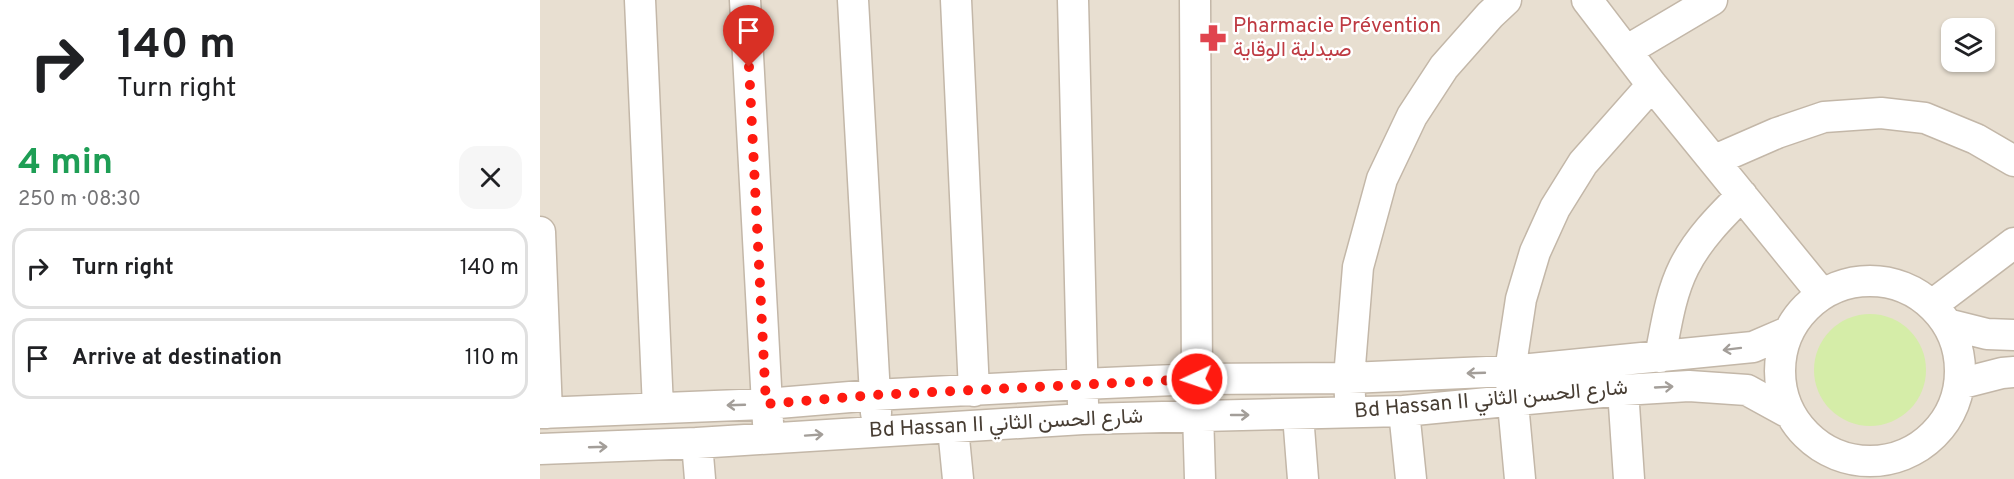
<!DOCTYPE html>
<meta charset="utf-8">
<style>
body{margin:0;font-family:Overpass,Vazirmatn,sans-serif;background:#f6f6f6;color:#202124;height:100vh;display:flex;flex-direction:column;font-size:22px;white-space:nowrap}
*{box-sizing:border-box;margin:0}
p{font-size:20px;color:#757577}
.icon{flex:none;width:33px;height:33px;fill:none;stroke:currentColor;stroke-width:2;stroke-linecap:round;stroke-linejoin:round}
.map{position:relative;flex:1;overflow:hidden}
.drawer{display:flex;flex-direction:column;background:#fff;width:540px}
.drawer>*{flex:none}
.top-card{background:#fff;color:#202124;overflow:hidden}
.controls{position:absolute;left:1401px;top:18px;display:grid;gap:12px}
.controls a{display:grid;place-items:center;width:54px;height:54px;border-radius:12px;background:#fff;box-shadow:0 2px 4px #0004;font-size:30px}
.pin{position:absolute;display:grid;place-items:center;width:51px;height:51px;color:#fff;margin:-62px -26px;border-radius:50% 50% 50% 0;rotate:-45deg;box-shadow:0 0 6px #0007}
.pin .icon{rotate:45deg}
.me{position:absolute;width:66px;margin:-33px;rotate:267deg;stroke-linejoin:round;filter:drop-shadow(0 0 4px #0008)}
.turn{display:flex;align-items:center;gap:21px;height:126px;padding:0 18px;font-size:27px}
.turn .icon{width:78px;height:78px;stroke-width:2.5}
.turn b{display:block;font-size:42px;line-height:51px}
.round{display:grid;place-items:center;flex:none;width:63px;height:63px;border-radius:18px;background:#f6f6f6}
.overview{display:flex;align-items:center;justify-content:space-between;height:102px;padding:0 18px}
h1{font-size:36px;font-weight:700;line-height:45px;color:#1e9e55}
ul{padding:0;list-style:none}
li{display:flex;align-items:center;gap:18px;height:81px;margin:0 12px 9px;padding:0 6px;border:3px solid #e0e0e0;border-radius:18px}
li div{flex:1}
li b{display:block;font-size:22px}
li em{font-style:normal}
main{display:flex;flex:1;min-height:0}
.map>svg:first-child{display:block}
.residential{fill:#e8dfd1;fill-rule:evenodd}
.green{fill:#d5eda8}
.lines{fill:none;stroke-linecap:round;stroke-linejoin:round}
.minor-casing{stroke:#c3b7a8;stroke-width:33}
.minor{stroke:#fff;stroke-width:30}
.oneway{stroke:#a39e99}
.route{stroke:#ff1a10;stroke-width:10;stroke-dasharray:0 18}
.labels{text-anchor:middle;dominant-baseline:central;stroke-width:5;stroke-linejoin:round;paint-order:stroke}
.health-label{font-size:21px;fill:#be3a42;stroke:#fff;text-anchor:start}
.street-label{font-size:21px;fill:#473d33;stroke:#fff}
</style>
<main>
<section class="drawer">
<div class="top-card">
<div class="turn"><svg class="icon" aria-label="right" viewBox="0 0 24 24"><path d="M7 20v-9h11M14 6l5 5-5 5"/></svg><div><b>140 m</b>Turn right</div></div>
</div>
<div class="overview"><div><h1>4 min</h1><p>250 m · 08:30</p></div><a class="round"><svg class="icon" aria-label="close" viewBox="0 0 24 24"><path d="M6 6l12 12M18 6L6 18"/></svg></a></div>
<ul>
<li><svg class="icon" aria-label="right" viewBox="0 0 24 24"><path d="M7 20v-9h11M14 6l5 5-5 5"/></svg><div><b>Turn right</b></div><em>140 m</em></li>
<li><svg class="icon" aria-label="arrive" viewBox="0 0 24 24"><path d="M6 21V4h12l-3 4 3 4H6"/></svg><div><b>Arrive at destination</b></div><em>110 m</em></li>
</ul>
</section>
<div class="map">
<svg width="1474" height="479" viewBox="0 0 1474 479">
<rect width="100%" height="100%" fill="#f4ede4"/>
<path class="residential" d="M0 0H1474V479H0ZM1412 28H1444V62H1412Z"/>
<path class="green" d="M1274 370a56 56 0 1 1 112 0a56 56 0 1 1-112 0Z"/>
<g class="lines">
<defs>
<path id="minor" d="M100 0 118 408
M205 0 228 423
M313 0 336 413
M416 0 434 391
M533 0 543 404
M655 0 657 379 660 479
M1047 0 1112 85 1282 294
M1086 51 1172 0
M1175 160 1237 133 1284 117 1341 113 1385 118 1436 139 1474 161
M0 232 7 413
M1240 371a90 90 0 1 1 180 0a90 90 0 1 1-180 0Z
M1392 305 1474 243
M1407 324 1447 334 1474 335
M1120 357C1126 327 1130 295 1144 267 1158 239 1180 217 1202 195
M1419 384 1462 373 1474 372
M1083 390 1089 479
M810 397 809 378 818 267 842 179 872 116 904 67 950 15 966 0
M864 411 871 479
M0 413 226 404 334 395 543 384 657 379 809 378 970 371 1213 347 1248 332
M758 415 763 479
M413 428 418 479
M157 443 160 479
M0 449 157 443 543 419 864 411 1083 390 1149 386 1207 390 1249 413
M980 479 970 371 981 299 995 252 1015 208 1043 163 1112 85"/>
</defs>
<use href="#minor" class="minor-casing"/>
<use href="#minor" class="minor"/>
</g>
<defs><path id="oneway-shaft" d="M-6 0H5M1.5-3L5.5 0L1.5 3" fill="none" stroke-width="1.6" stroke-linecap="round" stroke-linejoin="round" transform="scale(1.5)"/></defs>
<g class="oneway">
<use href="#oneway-shaft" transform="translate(1192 349) rotate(173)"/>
<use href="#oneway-shaft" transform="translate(936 373) rotate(178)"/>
<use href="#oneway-shaft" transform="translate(1124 387) rotate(-3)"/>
<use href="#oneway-shaft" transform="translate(196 405) rotate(178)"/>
<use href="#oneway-shaft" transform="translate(700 415)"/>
<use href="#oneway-shaft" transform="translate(274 435) rotate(-4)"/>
<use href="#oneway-shaft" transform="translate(58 447) rotate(-2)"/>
</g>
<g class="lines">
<path class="route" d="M209 67 226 404 334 395 657 379"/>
</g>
<defs>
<symbol id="pharmacy-bare" viewBox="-9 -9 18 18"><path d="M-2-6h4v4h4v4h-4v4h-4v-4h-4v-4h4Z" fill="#e0444e" stroke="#fff" stroke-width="2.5" paint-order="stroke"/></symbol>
</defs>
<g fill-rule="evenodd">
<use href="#pharmacy-bare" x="654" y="19" width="38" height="38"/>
</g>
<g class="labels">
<g class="health-label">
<text x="693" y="26">Pharmacie Prévention<tspan x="693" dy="24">صيدلية الوقاية</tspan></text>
</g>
<g class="street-label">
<text transform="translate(951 400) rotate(-5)">Bd Hassan II شارع الحسن الثاني</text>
<text transform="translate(466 424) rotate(-3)">Bd Hassan II شارع الحسن الثاني</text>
</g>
</g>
</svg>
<div class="controls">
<a><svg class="icon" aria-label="layers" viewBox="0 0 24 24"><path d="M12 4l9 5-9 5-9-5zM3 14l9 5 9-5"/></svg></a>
</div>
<div class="pin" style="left:209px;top:67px;background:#d93025"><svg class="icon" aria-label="arrive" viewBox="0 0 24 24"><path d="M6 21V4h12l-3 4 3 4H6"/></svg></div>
<svg class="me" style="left:657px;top:379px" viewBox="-20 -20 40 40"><circle r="17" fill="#ff1a10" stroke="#fff" stroke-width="3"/><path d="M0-11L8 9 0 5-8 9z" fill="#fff"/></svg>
</div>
</main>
